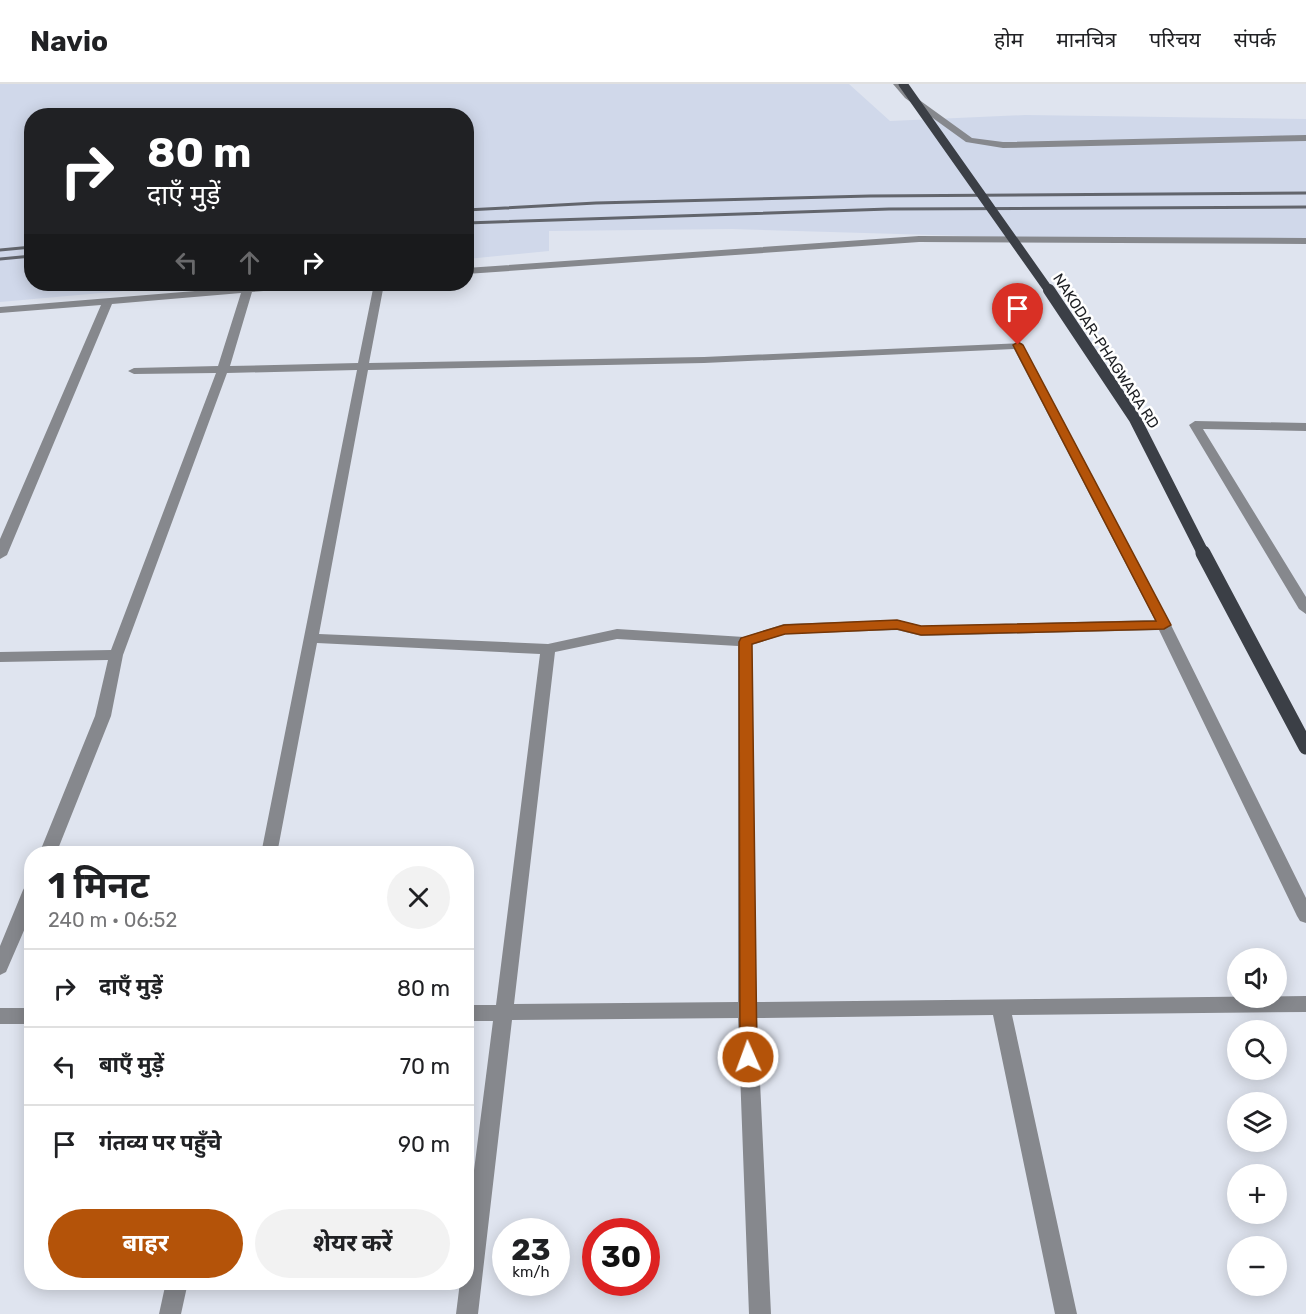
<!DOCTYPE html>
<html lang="hi">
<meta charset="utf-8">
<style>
body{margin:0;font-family:Rubik,"Noto Sans Devanagari",sans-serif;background:#f2f2f2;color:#202124;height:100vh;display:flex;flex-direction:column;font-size:22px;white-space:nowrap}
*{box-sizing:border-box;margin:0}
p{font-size:20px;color:#757577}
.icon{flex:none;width:33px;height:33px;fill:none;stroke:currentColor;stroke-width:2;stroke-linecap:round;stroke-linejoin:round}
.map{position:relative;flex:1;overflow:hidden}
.sheet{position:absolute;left:24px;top:762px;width:450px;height:444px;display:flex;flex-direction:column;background:#fff;border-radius:24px;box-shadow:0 3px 15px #0003}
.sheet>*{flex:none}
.hud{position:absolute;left:24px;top:24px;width:450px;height:183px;border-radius:24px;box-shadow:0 3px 15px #0003;background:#202124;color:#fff;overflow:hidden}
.controls{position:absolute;left:1227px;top:864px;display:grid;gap:12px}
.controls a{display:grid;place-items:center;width:60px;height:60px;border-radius:50%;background:#fff;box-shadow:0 3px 15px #0003;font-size:30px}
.speed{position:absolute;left:492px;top:1134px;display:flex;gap:12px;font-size:30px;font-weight:700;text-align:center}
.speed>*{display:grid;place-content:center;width:78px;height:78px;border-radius:50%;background:#fff;box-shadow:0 3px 15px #0003;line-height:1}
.speed small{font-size:15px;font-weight:400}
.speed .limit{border:9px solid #d22;background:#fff;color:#111}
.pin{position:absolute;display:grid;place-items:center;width:51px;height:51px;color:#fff;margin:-62px -26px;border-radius:50% 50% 50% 0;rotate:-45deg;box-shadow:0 0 6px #0007}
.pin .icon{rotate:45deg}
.me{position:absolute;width:66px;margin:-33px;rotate:358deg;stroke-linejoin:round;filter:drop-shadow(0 0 4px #0008)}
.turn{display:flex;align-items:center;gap:21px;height:126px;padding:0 24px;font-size:27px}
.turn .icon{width:78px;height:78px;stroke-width:2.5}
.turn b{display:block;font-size:42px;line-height:51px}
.lanes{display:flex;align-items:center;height:57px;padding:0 24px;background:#0003;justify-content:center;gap:30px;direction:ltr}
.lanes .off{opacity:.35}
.round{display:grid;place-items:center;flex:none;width:63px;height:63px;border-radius:32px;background:#f2f2f2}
.summary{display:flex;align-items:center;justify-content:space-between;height:102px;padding:0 24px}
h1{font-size:36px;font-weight:700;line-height:45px}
.button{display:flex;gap:12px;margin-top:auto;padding:12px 24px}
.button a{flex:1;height:69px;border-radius:36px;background:#b45309;color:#fff;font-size:24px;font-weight:700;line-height:69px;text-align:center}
.button a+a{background:#f2f2f2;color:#202124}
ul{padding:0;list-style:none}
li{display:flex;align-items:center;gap:18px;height:78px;padding:0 24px;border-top:2px solid #e0e0e0}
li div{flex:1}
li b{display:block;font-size:22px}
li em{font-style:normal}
header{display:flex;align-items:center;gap:36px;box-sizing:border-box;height:84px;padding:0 30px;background:#fff;border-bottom:2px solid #e0e0e0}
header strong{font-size:28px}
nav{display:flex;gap:33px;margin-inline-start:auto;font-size:21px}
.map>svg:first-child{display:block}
.built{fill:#d0d8ea}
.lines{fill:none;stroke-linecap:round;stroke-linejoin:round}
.minor{fill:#86888d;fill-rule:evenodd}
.rail{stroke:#62656c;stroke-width:3}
.major-bridge-far2{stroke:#3b3f46;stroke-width:9}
.major-bridge-far1{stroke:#3b3f46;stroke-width:12}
.major-bridge{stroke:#3b3f46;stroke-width:15}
.route{fill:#b45309;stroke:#753606;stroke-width:1.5}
.labels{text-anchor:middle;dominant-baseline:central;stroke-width:5;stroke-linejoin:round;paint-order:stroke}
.far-street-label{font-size:15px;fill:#1d1f23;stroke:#fff}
</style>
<header>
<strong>Navio</strong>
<nav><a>होम</a><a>मानचित्र</a><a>परिचय</a><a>संपर्क</a></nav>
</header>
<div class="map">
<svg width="1306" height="1230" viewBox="0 0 1306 1230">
<rect width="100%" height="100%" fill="#dfe4ef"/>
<path class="built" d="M0 0H849L890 37 1025 31 1306 35V158L1066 155 732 145 549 147V167L467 175 466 32H32V200H202L0 218Z"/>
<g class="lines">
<path class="minor" d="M893 0H902L911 10 972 54 1003 58 1306 51V57L1003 64 966 58 905 14Z
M919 152 1306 154V160L919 158 466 190V184Z
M280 200H317L312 203 252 208 230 282 358 279 374 200H384L369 279 704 273 1022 259 1171 541 1306 814V839L1300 837 1297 832 1159 546 922 552 897 546 785 550 752 561 756 918 1306 912V928L1012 931 1077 1230H1055L993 931 757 934 771 1230H749L738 934 512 936 478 1230H456L460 1198H466V1149L493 937H466V921H496L540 570 317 559 277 770H261L357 286 227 289 123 571 111 632 56 770H39L95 632 108 576 0 578V568L111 566 216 289 134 290 128 287 134 284 218 282 241 209 112 220 7 471 0 475V455L101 221 0 229V223ZM1014 265 1155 536 922 542 897 536 784 540 744 553 617 545 548 560 319 550 368 286 704 279ZM617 555 738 562V918L514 920 555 568Z
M1195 337 1306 339V347L1203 345 1306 513V530L1299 525 1189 341Z
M32 799V828L6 888 0 891V862L23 806 26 801Z
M0 924H32V940H0Z
M166 1198H188L181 1230H159Z"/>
<path class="rail" d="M466 126 596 119 870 112 1306 109
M466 139 889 125 1306 123
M0 166 32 163
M0 175 32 172"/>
<path class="major-bridge-far2" d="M903 0 1050 208"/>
<path class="major-bridge-far1" d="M1049 206 1135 335 1204 471"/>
<path class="major-bridge" d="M1203 469 1306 663"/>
</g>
<path class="route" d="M1018 258 1023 261 1171 541 1164 545 921 551 897 545 785 550 752 560 757 973 755 978 748 980 742 978 740 973 739 558 741 554 784 541 897 536 921 542 1156 537 1013 261Z"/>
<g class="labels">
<g class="far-street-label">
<text transform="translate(1106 267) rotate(57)">NAKODAR-PHAGWARA RD</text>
</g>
</g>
</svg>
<div class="controls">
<a><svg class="icon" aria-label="sound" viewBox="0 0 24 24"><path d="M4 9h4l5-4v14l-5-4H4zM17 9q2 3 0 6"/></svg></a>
<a><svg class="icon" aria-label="search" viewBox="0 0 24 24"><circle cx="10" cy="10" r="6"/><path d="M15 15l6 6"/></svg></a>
<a><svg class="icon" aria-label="layers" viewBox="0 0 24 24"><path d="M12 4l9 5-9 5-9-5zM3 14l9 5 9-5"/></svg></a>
<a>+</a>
<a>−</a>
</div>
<div class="speed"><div>23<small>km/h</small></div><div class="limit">30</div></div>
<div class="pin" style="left:1018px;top:261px;background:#d93025"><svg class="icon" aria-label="arrive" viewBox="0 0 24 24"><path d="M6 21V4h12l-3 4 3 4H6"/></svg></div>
<svg class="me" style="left:748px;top:973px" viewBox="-20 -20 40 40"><circle r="17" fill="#b45309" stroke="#fff" stroke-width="3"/><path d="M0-11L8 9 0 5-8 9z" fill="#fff"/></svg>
<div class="hud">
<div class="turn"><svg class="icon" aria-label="right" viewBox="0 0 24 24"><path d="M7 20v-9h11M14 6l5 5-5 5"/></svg><div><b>80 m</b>दाएँ मुड़ें</div></div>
<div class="lanes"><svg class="icon off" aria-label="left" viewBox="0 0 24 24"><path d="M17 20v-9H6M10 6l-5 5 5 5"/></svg><svg class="icon off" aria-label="ahead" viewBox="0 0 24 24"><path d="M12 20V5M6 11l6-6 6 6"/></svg><svg class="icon" aria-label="right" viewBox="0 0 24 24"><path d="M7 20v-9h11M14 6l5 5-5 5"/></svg></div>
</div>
<section class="sheet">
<div class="summary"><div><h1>1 मिनट</h1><p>240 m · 06:52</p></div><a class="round"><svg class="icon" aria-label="close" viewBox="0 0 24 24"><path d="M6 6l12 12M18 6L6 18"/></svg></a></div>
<ul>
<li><svg class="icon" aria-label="right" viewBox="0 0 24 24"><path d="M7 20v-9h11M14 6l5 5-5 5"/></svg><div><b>दाएँ मुड़ें</b></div><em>80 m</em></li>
<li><svg class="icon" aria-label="left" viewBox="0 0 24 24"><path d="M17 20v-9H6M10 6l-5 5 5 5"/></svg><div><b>बाएँ मुड़ें</b></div><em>70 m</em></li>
<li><svg class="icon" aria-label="arrive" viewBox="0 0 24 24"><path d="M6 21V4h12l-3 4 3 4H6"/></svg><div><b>गंतव्य पर पहुँचे</b></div><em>90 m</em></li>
</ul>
<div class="button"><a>बाहर</a><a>शेयर करें</a></div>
</section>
</div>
